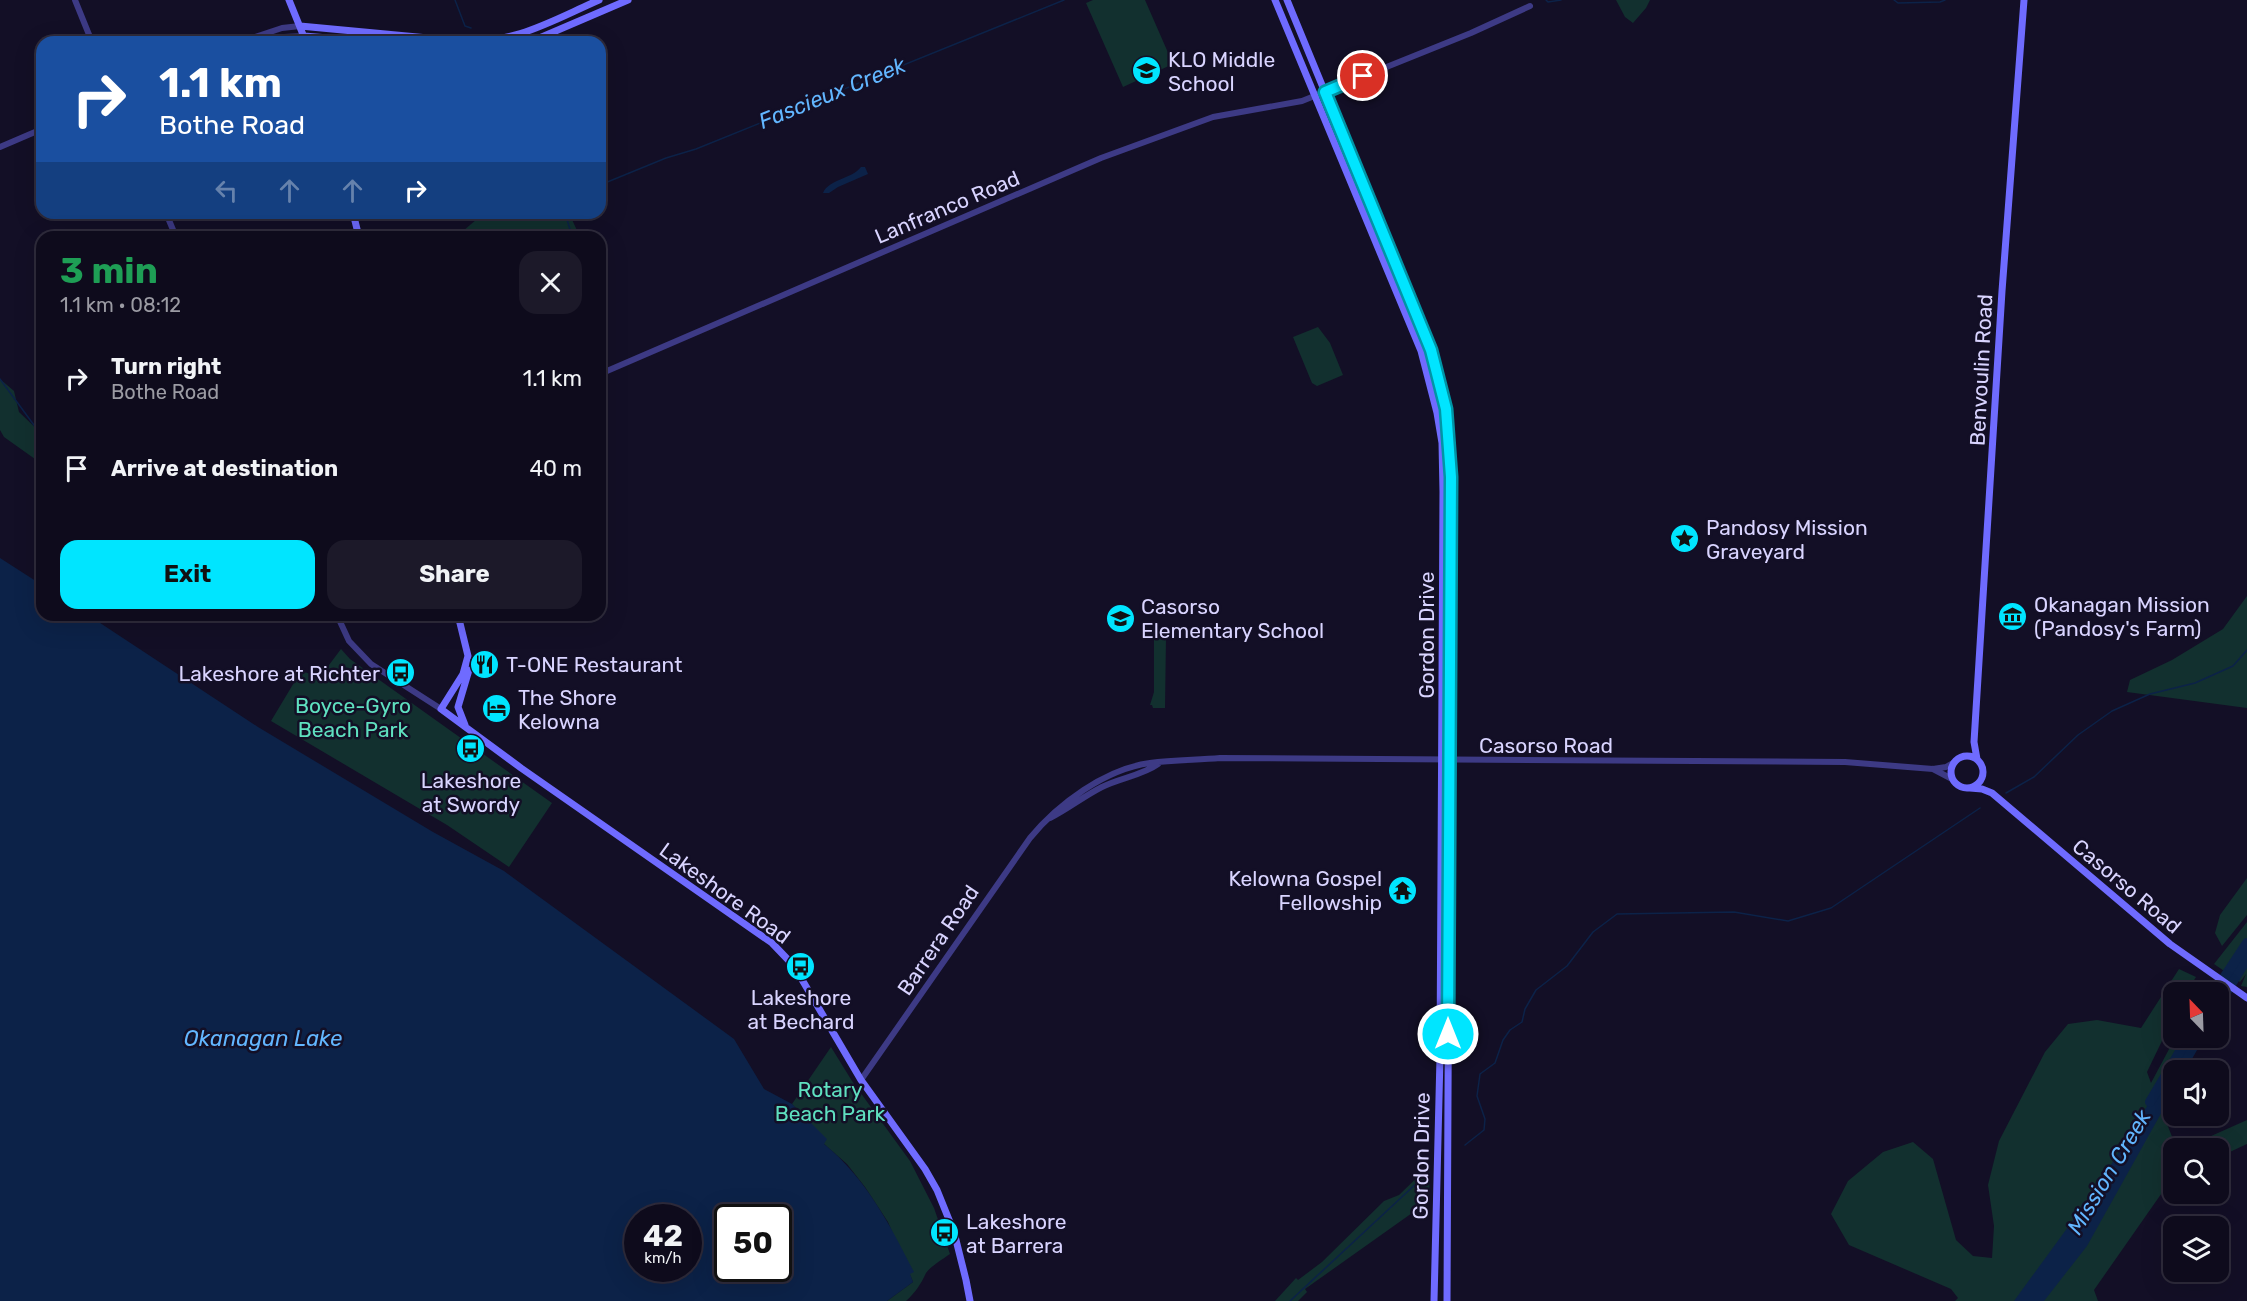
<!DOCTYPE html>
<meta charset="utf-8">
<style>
body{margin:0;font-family:Rubik,sans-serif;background:#1c1929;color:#f1f3f6;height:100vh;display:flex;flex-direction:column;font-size:22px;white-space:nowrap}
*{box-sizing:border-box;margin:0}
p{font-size:20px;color:#9b9ba3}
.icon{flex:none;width:33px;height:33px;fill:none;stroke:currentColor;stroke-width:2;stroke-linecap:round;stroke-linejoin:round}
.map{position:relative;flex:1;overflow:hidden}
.details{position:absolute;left:36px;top:231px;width:570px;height:390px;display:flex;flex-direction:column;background:#0e0b1c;border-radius:18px;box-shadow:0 6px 24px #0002,0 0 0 2px #2e2b3b}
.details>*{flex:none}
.top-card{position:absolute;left:36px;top:36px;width:570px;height:183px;border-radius:18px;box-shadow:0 6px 24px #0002,0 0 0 2px #2e2b3b;background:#1a4fa0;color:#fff;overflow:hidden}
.needle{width:39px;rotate:337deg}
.buttons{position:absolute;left:2163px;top:982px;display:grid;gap:12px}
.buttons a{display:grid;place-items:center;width:66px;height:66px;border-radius:12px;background:#0e0b1c;box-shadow:0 6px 24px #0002,0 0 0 2px #2e2b3b;font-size:30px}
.speed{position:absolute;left:624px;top:1204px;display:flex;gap:12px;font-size:30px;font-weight:700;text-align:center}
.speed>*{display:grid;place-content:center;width:78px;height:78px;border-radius:50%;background:#0e0b1c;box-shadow:0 6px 24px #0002,0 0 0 2px #2e2b3b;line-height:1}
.speed small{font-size:15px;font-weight:400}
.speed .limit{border:3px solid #111;border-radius:9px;background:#fff;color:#111}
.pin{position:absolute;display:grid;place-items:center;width:51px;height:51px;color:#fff;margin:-26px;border:3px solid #fff;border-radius:50%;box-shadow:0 2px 6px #0007}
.me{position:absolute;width:66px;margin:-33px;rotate:0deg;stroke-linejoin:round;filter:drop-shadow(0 0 4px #0008)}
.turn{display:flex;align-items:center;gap:21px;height:126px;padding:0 24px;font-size:27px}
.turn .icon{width:78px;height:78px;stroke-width:2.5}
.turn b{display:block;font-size:42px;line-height:51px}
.lanes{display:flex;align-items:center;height:57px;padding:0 24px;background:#0003;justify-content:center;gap:30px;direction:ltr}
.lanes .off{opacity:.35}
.round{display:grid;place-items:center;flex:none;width:63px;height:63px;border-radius:18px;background:#1c1929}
.headline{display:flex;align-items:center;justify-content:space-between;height:102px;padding:0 24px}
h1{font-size:36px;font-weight:700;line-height:45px;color:#1e9e55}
.button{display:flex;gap:12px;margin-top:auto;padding:12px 24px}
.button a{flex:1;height:69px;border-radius:18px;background:#00e5ff;color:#111;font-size:24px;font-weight:700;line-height:69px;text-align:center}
.button a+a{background:#1c1929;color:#f1f3f6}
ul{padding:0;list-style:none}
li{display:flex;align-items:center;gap:18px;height:90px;padding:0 24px}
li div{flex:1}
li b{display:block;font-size:22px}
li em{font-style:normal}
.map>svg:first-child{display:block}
.green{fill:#12302f}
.water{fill:#0c2248;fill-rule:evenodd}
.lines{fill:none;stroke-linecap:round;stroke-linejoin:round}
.stream{stroke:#0c2248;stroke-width:1.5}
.river{stroke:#0c2248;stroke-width:10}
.tertiary{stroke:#3d3a85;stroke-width:6}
.secondary{stroke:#6f6bff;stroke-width:7}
.route-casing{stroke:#0095a6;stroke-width:15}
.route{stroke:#00e5ff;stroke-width:10}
.labels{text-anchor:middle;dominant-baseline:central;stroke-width:5;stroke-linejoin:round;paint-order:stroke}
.poi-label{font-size:21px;fill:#d9d4ff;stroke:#130f26;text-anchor:start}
.street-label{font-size:21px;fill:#d9d4ff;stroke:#130f26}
.park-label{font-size:21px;fill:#5fe0c0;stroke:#130f26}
.water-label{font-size:22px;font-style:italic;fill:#62b6ff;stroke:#130f26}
</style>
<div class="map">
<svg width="2247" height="1301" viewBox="0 0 2247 1301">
<rect width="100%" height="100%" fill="#130f26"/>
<path class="green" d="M1093 0H1145L1173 64 1123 87 1086 3Z
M1616 0H1650L1646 8 1633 23 1625 17Z
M484 213H569L580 237H456Z
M1318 327 1330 343 1343 375 1317 386 1312 383 1293 337Z
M0 379 14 391 19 412 42 434V464L4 437 0 430Z
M2247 596V708L2127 692 2130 680 2172 660 2223 629Z
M1154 637H1166L1165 708H1153L1152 705H1150L1154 692Z
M341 649 350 659 552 803 509 867 447 825 271 721 301 671 320 677Z
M2247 878V915L2222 946 2215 933 2220 915Z
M2247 922V987L2241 986 2246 974 2240 982 2214 964Z
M2179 969 2196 977 2186 993H2174L2173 1018 2147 1072 2151 1083 2175 1038H2198L2174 1071 2161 1109 2177 1149H2174L2173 1177 2094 1290 2098 1301H1955L1958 1298 1951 1289 1849 1245 1831 1214 1848 1181 1883 1152 1913 1142 1933 1159 1956 1240 1973 1256 1992 1258 1994 1226 1988 1185 1999 1141 2045 1052 2068 1024 2097 1020 2141 1028Z
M831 1047 852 1081 910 1161 934 1208 950 1254C943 1259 931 1266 926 1273 921 1284 915 1293 906 1301H887L913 1282 888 1222 865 1187 847 1164 824 1144 806 1119 792 1104Z
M2247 1120V1144L2219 1157 2218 1149H2182Z
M1430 1165 1429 1201 1305 1289 1307 1292 1298 1301H1275L1296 1278 1298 1280 1322 1262 1384 1201 1399 1195Z"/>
<path class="water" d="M861 167H865L868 174 838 187 829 193H823C829 179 852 179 861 167Z
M0 558 42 585V615H88L258 727 433 832 504 871 734 1039 764 1089 792 1104 827 1139 824 1144C866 1178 890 1225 914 1272L910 1274 913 1282 887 1301H0ZM638 1218H688V1269H638ZM728 1218H778V1269H728Z
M2247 942V968L2219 1013 2218 993H2216Z
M2189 1038H2204L2185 1071H2174L2173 1092 2087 1246 2044 1301H2014L2098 1186Z"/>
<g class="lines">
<path class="stream" d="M455 0 465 26 471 28
M1546 0 1548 2 1561 0
M1894 0 1898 3 1940 2 1945 0
M600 185 666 158 696 149 1064 0
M565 213 572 236 571 237
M0 379 42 436
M2006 793 2034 777 2078 735 2112 711 2150 694 2195 683 2233 666 2247 650
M1465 1145 1484 1130 1485 1119 1477 1096 1480 1074 1495 1063 1503 1040 1510 1030 1522 1022 1525 1009 1536 990 1567 966 1593 932 1617 914 1734 912 1788 921 1831 908 1980 808
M1290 1301 1419 1181"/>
<path class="river" d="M2214 993 2247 943
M2150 1102 2188 1038"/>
<path class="tertiary" d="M75 0 92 42
M240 42 282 28 300 26
M261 42 284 37 304 36
M0 147 42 129
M166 213 176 237
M600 374 1101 158 1213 117 1302 101 1471 33 1530 6
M337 615 349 641 371 664 441 709
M1933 769 1952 779
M1050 818C1068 809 1084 796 1102 787 1120 778 1143 775 1158 764
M861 1080 1030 838C1058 804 1105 769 1150 763 1173 760 1197 760 1220 758L1845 762 1933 769 1946 767 1953 763"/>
<path class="secondary" d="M289 0 306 42
M1275 0 1421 351 1437 413 1442 443 1443 492 1440 1057 1434 1301
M1287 0 1431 350 1446 409 1451 460V493L1447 1301
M300 26 460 41C515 44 551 21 599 0
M304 36 376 42
M530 42 628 0
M353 213 359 237
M458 615 468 656 463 674 441 709 521 768 772 943 794 966 861 1080 925 1169 937 1190 954 1232 966 1280 970 1301
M465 725 458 707 469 670
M1951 772a16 16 0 1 1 32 0a16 16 0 1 1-32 0Z
M1977 759 1974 742 2002 291 2024 0
M1970 788 1982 789 1992 793 2170 944 2247 998"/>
</g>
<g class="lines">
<defs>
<path id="route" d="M1363 76 1325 92 1431 350 1446 409 1451 477 1448 1034"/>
</defs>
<use href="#route" class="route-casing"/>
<use href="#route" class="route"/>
</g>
<defs>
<symbol id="school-disc" viewBox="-11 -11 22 22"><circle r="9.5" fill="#00e5ff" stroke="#130f26"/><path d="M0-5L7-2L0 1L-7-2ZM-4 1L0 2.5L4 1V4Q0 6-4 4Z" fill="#111"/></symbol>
<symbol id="sight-disc" viewBox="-11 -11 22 22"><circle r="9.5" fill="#00e5ff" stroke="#130f26"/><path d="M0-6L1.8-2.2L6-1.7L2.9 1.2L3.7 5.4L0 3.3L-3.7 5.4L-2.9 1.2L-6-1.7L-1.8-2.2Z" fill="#111"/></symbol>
<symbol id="museum-disc" viewBox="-11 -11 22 22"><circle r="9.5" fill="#00e5ff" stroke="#130f26"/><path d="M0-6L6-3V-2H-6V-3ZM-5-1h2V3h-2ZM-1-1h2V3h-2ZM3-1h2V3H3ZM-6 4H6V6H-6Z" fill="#111"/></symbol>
<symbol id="restaurant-disc" viewBox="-11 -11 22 22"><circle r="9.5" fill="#00e5ff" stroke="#130f26"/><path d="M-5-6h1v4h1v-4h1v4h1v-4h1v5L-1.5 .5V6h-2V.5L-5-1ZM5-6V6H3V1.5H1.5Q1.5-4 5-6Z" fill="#111"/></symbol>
<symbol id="bus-disc" viewBox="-11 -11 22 22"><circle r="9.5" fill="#00e5ff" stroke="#130f26"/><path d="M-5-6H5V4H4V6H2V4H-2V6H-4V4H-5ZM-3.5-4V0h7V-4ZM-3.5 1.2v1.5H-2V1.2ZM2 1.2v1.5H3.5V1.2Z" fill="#111"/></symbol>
<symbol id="hotel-disc" viewBox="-11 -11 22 22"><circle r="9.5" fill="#00e5ff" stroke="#130f26"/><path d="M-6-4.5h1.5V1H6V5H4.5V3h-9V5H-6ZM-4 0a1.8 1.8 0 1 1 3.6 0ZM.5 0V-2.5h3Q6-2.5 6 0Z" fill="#111"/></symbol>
<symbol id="temple-disc" viewBox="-11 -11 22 22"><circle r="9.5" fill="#00e5ff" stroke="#130f26"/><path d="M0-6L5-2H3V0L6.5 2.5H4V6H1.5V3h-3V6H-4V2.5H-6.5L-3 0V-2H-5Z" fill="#111"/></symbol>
</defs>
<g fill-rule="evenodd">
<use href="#school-disc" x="1130" y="54" width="33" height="33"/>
<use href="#sight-disc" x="1668" y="522" width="33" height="33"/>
<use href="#museum-disc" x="1996" y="600" width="33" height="33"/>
<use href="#school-disc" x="1104" y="602" width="33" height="33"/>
<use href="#restaurant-disc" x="468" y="648" width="33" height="33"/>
<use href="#bus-disc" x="384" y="656" width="33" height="33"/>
<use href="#hotel-disc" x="480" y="692" width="33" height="33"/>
<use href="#bus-disc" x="454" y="732" width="33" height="33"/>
<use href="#temple-disc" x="1386" y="874" width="33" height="33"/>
<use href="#bus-disc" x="784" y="950" width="33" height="33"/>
<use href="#bus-disc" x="928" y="1216" width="33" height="33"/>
</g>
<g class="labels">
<g class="poi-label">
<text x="1168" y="59">KLO Middle<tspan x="1168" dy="24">School</tspan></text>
<text x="1706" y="527">Pandosy Mission<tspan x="1706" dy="24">Graveyard</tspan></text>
<text x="2034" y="604">Okanagan Mission<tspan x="2034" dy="24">(Pandosy's Farm)</tspan></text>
<text x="1141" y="606">Casorso<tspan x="1141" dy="24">Elementary School</tspan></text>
<text x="506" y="664">T-ONE Restaurant</text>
<text x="380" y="673" text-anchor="end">Lakeshore at Richter</text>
<text x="518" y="697">The Shore<tspan x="518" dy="24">Kelowna</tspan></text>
<text x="471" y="780" text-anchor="middle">Lakeshore<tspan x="471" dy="24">at Swordy</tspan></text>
<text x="1382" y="878" text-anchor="end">Kelowna Gospel<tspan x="1382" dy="24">Fellowship</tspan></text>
<text x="801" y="997" text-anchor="middle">Lakeshore<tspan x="801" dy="24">at Bechard</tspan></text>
<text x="966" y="1221">Lakeshore<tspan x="966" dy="24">at Barrera</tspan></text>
</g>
<g class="street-label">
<text transform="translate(947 207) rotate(-23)">Lanfranco Road</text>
<text transform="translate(1981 370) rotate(-87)">Benvoulin Road</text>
<text transform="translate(1426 635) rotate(-90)">Gordon Drive</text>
<text x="1546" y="745">Casorso Road</text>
<text transform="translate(2127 886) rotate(40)">Casorso Road</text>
<text transform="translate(725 893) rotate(36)">Lakeshore Road</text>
<text transform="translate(938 940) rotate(-56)">Barrera Road</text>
<text transform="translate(1421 1156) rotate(-89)">Gordon Drive</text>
</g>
<g class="park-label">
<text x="353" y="705">Boyce-Gyro<tspan x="353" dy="24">Beach Park</tspan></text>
<text x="830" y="1089">Rotary<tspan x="830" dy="24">Beach Park</tspan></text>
</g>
<g class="water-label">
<text transform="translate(832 93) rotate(-22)">Fascieux Creek</text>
<text x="263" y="1038">Okanagan Lake</text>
<text transform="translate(2109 1172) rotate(-59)">Mission Creek</text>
</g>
</g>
</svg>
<div class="buttons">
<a><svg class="needle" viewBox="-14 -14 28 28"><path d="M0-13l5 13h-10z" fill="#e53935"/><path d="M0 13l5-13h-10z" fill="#9b9ba3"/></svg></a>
<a><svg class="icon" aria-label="sound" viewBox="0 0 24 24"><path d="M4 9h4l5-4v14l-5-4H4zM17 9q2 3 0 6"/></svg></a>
<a><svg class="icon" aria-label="search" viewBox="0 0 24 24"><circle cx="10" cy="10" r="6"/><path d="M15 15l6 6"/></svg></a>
<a><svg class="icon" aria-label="layers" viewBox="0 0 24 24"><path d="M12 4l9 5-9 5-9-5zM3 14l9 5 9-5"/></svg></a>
</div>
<div class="speed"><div>42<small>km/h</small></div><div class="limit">50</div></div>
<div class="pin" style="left:1363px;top:76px;background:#d93025"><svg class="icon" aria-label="arrive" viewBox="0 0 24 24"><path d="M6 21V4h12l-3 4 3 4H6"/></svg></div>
<svg class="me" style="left:1448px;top:1034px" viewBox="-20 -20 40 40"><circle r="17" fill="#00e5ff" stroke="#fff" stroke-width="3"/><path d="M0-11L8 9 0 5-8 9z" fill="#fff"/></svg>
<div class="top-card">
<div class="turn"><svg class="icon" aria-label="right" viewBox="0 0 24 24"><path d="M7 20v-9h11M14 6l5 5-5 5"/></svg><div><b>1.1 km</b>Bothe Road</div></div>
<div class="lanes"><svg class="icon off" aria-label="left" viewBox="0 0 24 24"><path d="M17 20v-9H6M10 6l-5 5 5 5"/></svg><svg class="icon off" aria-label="ahead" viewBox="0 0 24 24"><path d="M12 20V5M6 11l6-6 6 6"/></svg><svg class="icon off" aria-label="ahead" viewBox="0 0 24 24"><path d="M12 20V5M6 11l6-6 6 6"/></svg><svg class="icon" aria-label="right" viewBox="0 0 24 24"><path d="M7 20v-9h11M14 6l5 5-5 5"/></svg></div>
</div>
<section class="details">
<div class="headline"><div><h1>3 min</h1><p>1.1 km · 08:12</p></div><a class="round"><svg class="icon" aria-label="close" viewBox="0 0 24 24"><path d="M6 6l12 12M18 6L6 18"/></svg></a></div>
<ul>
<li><svg class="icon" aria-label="right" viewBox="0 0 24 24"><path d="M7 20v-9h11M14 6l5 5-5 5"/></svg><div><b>Turn right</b><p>Bothe Road</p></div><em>1.1 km</em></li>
<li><svg class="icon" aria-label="arrive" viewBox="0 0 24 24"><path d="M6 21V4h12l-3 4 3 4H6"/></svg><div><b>Arrive at destination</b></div><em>40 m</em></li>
</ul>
<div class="button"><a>Exit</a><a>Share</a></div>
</section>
</div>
